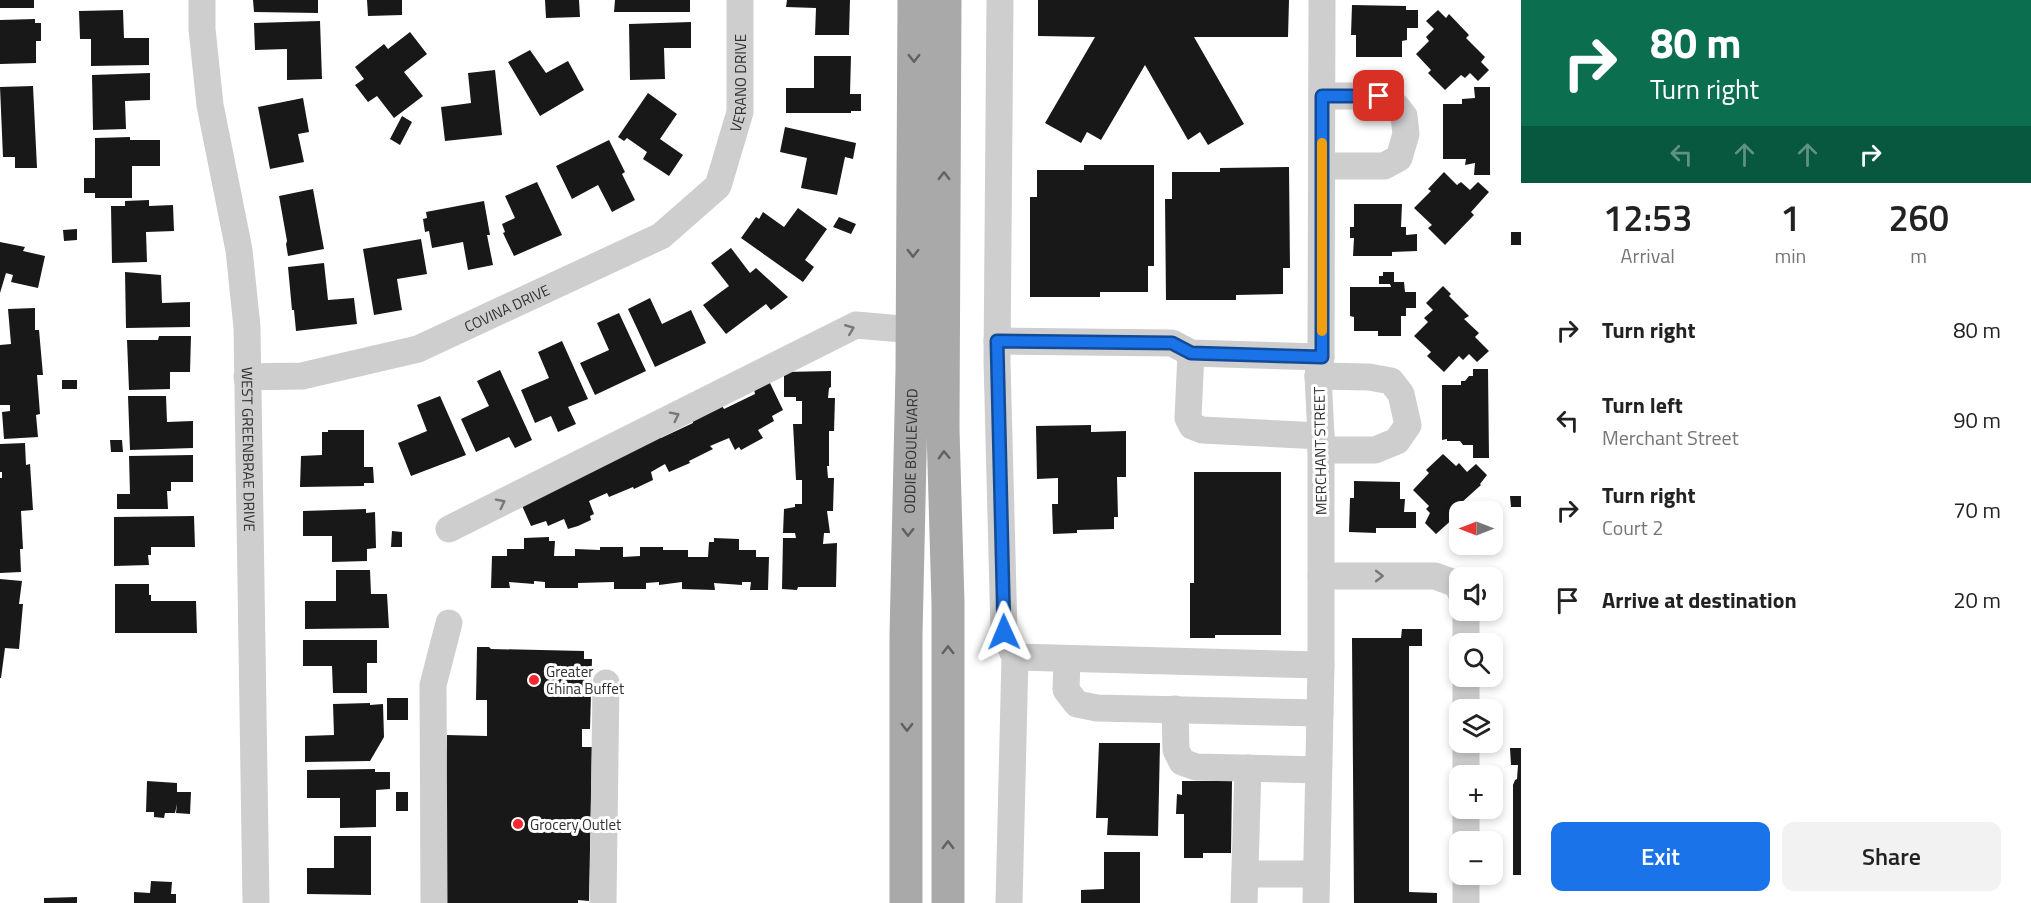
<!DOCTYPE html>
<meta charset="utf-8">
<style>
body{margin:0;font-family:"Titillium Web",sans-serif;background:#f2f2f2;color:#222;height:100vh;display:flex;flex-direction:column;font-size:22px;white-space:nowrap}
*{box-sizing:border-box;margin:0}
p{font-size:20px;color:#767676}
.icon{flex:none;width:33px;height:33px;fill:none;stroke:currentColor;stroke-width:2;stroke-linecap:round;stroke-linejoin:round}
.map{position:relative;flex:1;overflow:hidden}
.drawer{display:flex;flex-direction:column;background:#fff;width:510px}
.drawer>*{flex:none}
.guide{background:#0b6e4f;color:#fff;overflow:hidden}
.needle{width:39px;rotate:270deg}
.controls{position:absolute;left:1449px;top:501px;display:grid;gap:12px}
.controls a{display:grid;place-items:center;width:54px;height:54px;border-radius:12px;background:#fff;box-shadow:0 3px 9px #0003;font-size:30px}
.pin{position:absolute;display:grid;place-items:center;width:51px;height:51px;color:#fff;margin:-26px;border-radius:12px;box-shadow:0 3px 9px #0006}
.me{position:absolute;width:66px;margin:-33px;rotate:359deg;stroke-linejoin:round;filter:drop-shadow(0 0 4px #0008)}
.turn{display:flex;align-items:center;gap:21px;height:126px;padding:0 30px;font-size:27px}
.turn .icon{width:78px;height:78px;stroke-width:2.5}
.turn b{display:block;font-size:42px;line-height:51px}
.lanes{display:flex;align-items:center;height:57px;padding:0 30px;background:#0003;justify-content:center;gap:30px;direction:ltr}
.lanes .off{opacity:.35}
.eta{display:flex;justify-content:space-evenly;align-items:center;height:102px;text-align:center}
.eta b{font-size:36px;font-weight:600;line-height:42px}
.primary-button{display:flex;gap:12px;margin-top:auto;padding:12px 30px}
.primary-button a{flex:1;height:69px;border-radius:12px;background:#1a73e8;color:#fff;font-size:24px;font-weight:600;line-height:69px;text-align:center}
.primary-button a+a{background:#f2f2f2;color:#222}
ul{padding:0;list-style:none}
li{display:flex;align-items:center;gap:18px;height:90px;padding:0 30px}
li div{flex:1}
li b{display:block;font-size:22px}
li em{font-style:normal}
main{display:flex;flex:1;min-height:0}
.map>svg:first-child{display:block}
.building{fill:#181818}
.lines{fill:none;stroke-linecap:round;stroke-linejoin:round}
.minor{stroke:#cecece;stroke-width:27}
.major{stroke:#a9a9a9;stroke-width:33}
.oneway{stroke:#616161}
.oneway2{stroke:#787878}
.route-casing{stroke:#114b97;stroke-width:15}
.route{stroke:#1a73e8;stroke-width:10}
.slow{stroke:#f59e0b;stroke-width:10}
.poi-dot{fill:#f6262e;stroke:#fff;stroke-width:2}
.labels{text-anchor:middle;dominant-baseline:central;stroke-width:6;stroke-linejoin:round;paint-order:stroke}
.street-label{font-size:15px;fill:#313131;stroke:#fff}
.poi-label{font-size:15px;fill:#313131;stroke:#fff;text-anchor:start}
</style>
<main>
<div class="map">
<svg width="1521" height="903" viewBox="0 0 1521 903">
<rect width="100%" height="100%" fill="#fff"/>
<path class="building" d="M0 0H34V8H0Z
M253 0H318V13L254 12Z
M367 0H402V15L368 16Z
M545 0H579L580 17 546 18Z
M615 0H690V12H614Z
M787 0H850L849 35H815L816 8 786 7Z
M1038 0H1289L1288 37H1194L1244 124 1208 145 1200 132 1188 140 1145 65 1101 140 1087 132 1081 143 1045 123 1095 37 1038 36Z
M1352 5 1406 6V10H1418V28H1407V40L1402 41V57H1356V35H1351Z
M123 10 124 38H149V65L91 66V39H80L79 11Z
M1438 10 1446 18 1449 14 1469 35 1466 38 1485 57 1481 62 1489 70 1478 81 1470 73 1465 78 1461 75 1445 90 1428 73 1431 70 1416 54 1429 41 1426 37 1434 29 1426 21Z
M35 19V23H41V41H36V63L0 64V20Z
M320 21 322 79 287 80V49L255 50 254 23Z
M691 22V48H664L665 79 630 80 629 24Z
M410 32 427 54 404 72 423 96 394 118 377 96 368 102 355 85 364 79 355 67 384 44 388 49Z
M530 50 546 73 568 61 584 90 540 116 508 62Z
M814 56H851L850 94H861V111H851V113H786V88H814Z
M495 70 502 135 445 141 441 107 471 103 468 73Z
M150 73V100L125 101 126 129 93 130 92 75Z
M33 86 37 168H15V157H3L0 87Z
M1474 87H1490V175H1474L1475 163 1465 165 1466 159H1443V104H1462V99L1475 98Z
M648 93 677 114 660 139 683 155 669 176 643 159 647 152 627 138 624 141 618 137Z
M303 98 309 132 298 134 304 162 270 169 258 107Z
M402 116 412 122 400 145 390 139Z
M785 127 856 143 853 159 845 157 837 195 801 188 807 158 780 152Z
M130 137V140H160V166H132V198H95V193H84V178H95V138Z
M609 140 625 172 622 174 635 200 612 212 598 185 572 199 556 166Z
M1084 165H1154V266H1148V292H1100V297H1030V197H1037V170H1084Z
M1289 167 1290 268H1283V294L1236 295V300H1166L1165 199H1172V172H1220V168Z
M1444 172 1457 185 1461 182 1470 190 1478 182 1489 192 1471 212 1474 215 1445 245 1428 228 1432 225 1414 208 1431 191 1428 189Z
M537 182 562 235 514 256 503 233 505 232 502 224 515 218 505 196Z
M313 189 324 249 288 256 286 244 287 241 279 196Z
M149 200V206L173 205 174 231 146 232 147 262 112 263 111 206H125V201Z
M484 201 490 235H487L493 265 468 270 463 242 432 248 429 231 425 232 423 219 427 218 426 212Z
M1354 204H1402L1401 227H1406V235L1417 234V251L1392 252V256H1353L1354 238H1350V227H1354Z
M798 208 827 229 805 260 814 267 803 282 741 238 756 217 759 219 763 212 784 227Z
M839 217 856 224 851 234 833 227Z
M77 229V240L64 241 63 230Z
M1511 232H1521V245H1511Z
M421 239 427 274 397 279 402 310 374 315 363 249Z
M0 242 25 247 23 251 45 256 38 288 11 282 13 275 6 273 0 293Z
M731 248 750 273 756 268 788 297 771 310 766 304 726 334 703 305 729 286 711 263Z
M324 263 328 300 354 298 357 324 296 331 294 310H292L288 267Z
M125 272 161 275 162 303 190 302V327L126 328Z
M1383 272H1394V282H1404L1405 292H1416V308H1406V316H1401V336H1378V331H1354V317L1350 316V287H1391L1390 284H1379V276H1383Z
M1443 286 1451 294 1449 296 1469 316 1464 319 1479 333 1475 337 1489 351 1477 362 1469 354 1463 360 1459 356 1444 372 1427 356 1431 352 1414 336 1428 322 1424 318 1433 310 1426 303Z
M650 298 662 324 691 310 706 343 655 367 628 309Z
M35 308V330H39L43 375H37L40 414 36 415 38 437 4 439 2 412 10 411V405H0V345L11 344 8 309Z
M619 313 646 371 595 395 580 363 609 350 597 323Z
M159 336H191L190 372H170V389L129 390 127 340H158Z
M562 341 588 399 568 407 576 424 558 432 551 416 535 423 521 390 549 378 538 352Z
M1473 369H1488L1489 458H1473V445H1463L1460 441H1447V439L1442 440V385H1461V381H1465L1469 376H1473Z
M500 370 532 440 515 448 509 437 476 452 461 419 489 406 477 381Z
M831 371V387L829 388 828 398H835L834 431H829V466H827L828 478H834L833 511H827L830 533H824L823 544 837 543 836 587H798L797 590 782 589 783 538H796L795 533H783L784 509 795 507V504H802V480H796L793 424H802V401H796V397H784V372Z
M62 380H77V389H62Z
M769 381 783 410 772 416 774 421 758 430 763 438 741 450 739 447 735 450 729 438 710 446 713 449 689 461 690 463 669 472 665 464 651 472 653 480 634 489 633 487 609 497 607 493 589 501 594 514 590 516 591 520 578 526 568 529 564 519 548 526 546 521 531 526 519 499 659 433 661 438 693 423V418L721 404 724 409 755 394 754 389Z
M128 396H166L167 422 193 421V448L130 450Z
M440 396 466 455 411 476 398 443 427 431 417 405Z
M1091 425V432L1126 431V477H1117L1118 517H1114V529L1077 530V533L1053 534 1052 504H1058V478L1037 479 1036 426Z
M328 430H364V467H373L374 483H364V486L300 487 301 456 322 455V432H328Z
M110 440H122L123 452H111Z
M25 443 26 465 30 464 33 510 21 511 23 549H20L21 572 0 573V478H2V472H0V444Z
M1443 454 1456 466 1459 463 1467 472 1476 464 1487 475 1480 484 1481 485 1461 503 1467 510 1460 512 1458 520 1455 517 1436 534 1425 523 1430 513 1426 509 1429 506 1413 490 1429 473 1426 470Z
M193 455V482H171V491H167L168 509H117V494H130L129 456Z
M1194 472H1281V635H1215V638H1190V583H1194Z
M1354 481 1400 482V499H1405L1404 512H1416V528H1376V533L1349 532 1350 498H1354Z
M1510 496H1521V507H1511Z
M366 509V513L375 512 376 548 367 549V561L332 562V536H303V511Z
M194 516 195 547H151V555H148L149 565 114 566V517Z
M392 531 402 532V547H391Z
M549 537V541H555L554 556H575V549L600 550V547H623V557L640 556V547H663V550H688V557H708L709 542H714V538L739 539V550H756V557H769L768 590H750L751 582H742V585L714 583 715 590 682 589V582L659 585V582L646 583V589H614V582L578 583V588H545V582L534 581V584L509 582 510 588H491L492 556H507V549H524V538Z
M336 570H370L371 594H387L389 628 305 629V601H336Z
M0 579 22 581 19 604H23L19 649 5 648 1 678H0Z
M115 584H149V595H151V601H196L197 633H115Z
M1402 629H1422V646H1409V892L1437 893V903H1354L1352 638H1401Z
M303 640H377V663H367V693H333L332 666H303Z
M477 647H489L491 649 584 651V659H592L590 729H582V747H592L589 901 578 900V903H443L447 735 487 736V700H476Z
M387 698H408V720H387Z
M370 703V705L383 704 384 737 370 761 305 762V736L334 735 333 704Z
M1099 743H1160L1158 836 1107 835 1108 818H1096Z
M1510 748H1521V875H1513V785L1515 780 1517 779 1518 765H1511Z
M375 769V772H390V789L376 790V827L340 828V798H307V770Z
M147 781 177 783V792H191L190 814 176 813 177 804 175 813H165L164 818 154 817V812H146Z
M1182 781H1232L1231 853H1203V858H1184V814H1176L1177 794 1182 795Z
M396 792H408V811H396Z
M334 836H371V895L307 894V868H334Z
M1104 852H1140V903H1081V890L1104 889Z
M151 881 172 882 171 894H176V903H134V892L150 893Z
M77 897V903H44V898Z"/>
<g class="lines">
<g class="minor">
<path id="s1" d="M202 0V29L210 105 239 250 247 327 256 903"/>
<path d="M1000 0 997 361 1004 632 1015 657 1009 903"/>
<path d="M1322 96H1379L1396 106 1404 116 1406 134 1399 158 1384 166H1322"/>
<path d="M997 341 1172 343 1191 353 1321 357"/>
<path d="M1191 353 1188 418 1192 426 1202 430 1321 436"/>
<path d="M1318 376 1369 377 1391 381 1401 394 1408 425 1397 441 1375 450H1321"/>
<path id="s2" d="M247 377 302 376 418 349 661 236 718 186 740 112V0"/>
<path d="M449 529 856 325 913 330"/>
<path d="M1321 576H1435L1457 584 1460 591"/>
<path d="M1466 610V644"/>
<path d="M1015 657 1321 665"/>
<path d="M1067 659 1066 690 1077 704 1097 708 1320 713"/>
<path d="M1466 676V710"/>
<path d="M1175 709 1176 750 1182 762 1196 767 1318 770"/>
<path d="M1466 742V776"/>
<path d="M1466 808V842"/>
<path d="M1245 874H1316"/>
<path d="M1466 874V903"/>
<path d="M434 903 433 685 449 623"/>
<path d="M603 903 606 683"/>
<path d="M1244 903 1248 768"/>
<path d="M1316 903 1321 665V436L1318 376 1321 357 1322 0"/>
</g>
<g class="major">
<path d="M945 0 943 429 948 603V903"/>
<path id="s3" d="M906 903V635L912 370 914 0"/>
</g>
</g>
<defs><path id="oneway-chevron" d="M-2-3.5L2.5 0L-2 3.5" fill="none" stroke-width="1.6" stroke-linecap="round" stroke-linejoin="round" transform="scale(1.5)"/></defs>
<g class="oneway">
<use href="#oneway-chevron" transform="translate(914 58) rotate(90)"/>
<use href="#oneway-chevron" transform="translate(944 176) rotate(-90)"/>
<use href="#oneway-chevron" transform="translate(913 253) rotate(90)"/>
<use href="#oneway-chevron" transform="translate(944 455) rotate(-92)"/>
<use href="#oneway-chevron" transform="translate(908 532) rotate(91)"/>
<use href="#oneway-chevron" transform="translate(948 650) rotate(-90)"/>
<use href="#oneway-chevron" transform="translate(907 727) rotate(90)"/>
<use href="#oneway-chevron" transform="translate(948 845) rotate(-90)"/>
</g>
<g class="oneway2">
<use href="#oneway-chevron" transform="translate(850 329) rotate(-22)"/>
<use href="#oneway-chevron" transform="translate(675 416) rotate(-27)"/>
<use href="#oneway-chevron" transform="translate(501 503) rotate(-27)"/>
<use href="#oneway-chevron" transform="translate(1379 576)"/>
</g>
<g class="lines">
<defs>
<path id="route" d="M1004 632 997 341 1172 343 1191 353 1322 357V96H1379"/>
</defs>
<use href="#route" class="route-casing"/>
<use href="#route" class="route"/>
<path class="slow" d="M1322 331V143"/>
</g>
<g class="poi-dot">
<circle cx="534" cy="680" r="6"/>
<circle cx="518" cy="824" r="6"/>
</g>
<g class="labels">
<g class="street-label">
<text stroke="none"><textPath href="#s2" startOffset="624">VERANO DRIVE</textPath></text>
<text stroke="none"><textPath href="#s2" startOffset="272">COVINA DRIVE</textPath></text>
<text stroke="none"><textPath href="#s1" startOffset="453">WEST GREENBRAE DRIVE</textPath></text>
<text transform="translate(1320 451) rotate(-91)">MERCHANT STREET</text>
<text stroke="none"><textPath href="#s3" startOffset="452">ODDIE BOULEVARD</textPath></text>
</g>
<g class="poi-label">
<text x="546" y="671">Greater<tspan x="546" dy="17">China Buffet</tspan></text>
<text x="530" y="824">Grocery Outlet</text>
</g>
</g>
</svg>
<div class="controls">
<a><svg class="needle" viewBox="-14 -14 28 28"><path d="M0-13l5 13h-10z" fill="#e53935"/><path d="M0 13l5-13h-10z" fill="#767676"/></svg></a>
<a><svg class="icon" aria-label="sound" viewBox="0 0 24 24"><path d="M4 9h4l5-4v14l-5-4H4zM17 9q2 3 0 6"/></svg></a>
<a><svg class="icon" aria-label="search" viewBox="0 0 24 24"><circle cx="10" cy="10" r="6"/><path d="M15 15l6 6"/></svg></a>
<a><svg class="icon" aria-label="layers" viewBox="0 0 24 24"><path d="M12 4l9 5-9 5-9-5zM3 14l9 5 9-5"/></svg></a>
<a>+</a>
<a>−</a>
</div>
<div class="pin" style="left:1379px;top:96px;background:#d93025"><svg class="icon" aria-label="arrive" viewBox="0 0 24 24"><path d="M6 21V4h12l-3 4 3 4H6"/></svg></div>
<svg class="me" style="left:1004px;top:632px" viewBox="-20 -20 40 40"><path d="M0-17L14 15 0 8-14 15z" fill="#1a73e8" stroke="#fff" stroke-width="4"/></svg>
</div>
<section class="drawer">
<div class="guide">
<div class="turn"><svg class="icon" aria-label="right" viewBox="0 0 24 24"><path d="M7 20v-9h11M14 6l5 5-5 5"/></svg><div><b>80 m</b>Turn right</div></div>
<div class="lanes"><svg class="icon off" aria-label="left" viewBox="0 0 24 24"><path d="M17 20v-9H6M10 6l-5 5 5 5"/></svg><svg class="icon off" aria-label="ahead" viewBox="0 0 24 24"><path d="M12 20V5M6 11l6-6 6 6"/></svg><svg class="icon off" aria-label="ahead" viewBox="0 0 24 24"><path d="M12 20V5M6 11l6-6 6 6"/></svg><svg class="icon" aria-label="right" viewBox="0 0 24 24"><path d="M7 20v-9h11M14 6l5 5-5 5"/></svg></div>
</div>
<div class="eta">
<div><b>12:53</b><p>Arrival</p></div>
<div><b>1</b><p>min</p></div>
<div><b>260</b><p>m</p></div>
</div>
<ul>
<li><svg class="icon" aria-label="right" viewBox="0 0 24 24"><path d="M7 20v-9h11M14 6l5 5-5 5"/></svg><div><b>Turn right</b></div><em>80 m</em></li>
<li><svg class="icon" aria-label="left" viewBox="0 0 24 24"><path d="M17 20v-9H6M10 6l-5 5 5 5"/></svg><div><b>Turn left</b><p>Merchant Street</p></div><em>90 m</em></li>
<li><svg class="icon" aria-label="right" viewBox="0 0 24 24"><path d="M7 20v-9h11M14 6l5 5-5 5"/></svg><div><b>Turn right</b><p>Court 2</p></div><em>70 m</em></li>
<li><svg class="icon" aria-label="arrive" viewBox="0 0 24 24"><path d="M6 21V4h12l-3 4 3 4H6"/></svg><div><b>Arrive at destination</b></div><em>20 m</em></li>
</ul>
<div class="primary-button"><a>Exit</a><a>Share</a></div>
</section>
</main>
